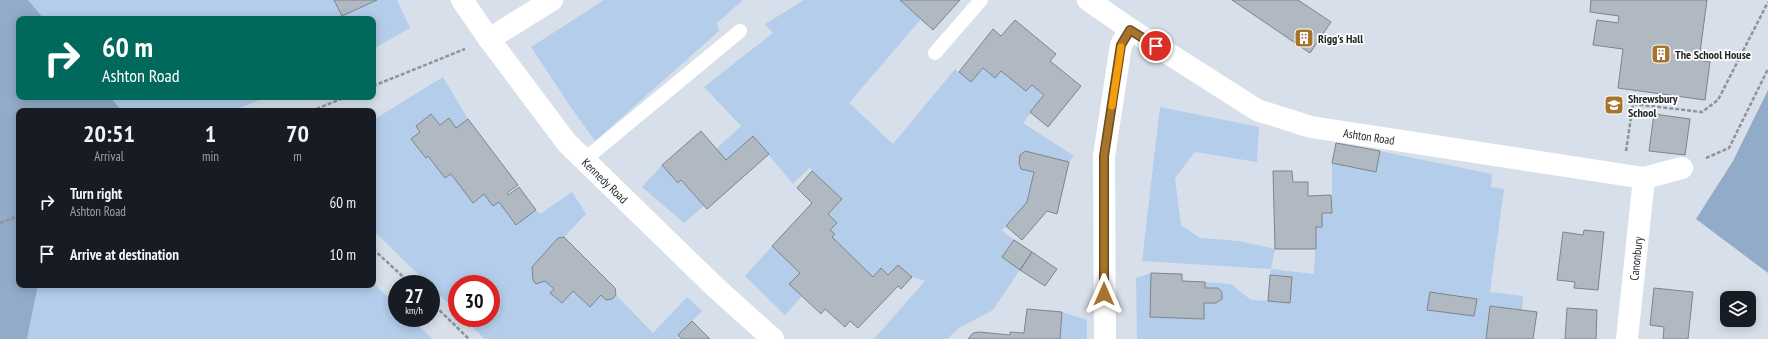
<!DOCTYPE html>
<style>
body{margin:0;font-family:"PT Sans Narrow",sans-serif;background:#242831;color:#f1f3f6;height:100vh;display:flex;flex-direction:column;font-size:15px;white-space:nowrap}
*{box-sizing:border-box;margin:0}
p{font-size:13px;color:#9ea1a6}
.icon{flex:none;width:22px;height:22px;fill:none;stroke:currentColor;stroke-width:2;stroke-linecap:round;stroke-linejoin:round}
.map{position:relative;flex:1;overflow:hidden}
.side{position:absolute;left:16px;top:108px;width:360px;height:180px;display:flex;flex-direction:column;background:#171b24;border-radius:8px;box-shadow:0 2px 10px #0003}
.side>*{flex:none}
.hud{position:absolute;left:16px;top:16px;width:360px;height:84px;border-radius:8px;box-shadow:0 2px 10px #0003;background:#00695c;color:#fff;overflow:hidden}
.fabs{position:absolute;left:1720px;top:291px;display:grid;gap:8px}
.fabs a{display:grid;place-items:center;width:36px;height:36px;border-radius:8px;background:#171b24;box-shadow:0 2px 10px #0003;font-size:20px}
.speed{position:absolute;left:388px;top:275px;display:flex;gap:8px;font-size:20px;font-weight:700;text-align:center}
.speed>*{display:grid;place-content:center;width:52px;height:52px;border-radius:50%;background:#171b24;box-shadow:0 2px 10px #0003;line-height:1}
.speed small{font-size:10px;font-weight:400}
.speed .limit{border:6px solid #d22;background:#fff;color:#111}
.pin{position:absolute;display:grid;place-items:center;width:34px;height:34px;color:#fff;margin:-17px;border:2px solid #fff;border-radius:50%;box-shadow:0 1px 4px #0007}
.me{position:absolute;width:44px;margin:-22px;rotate:0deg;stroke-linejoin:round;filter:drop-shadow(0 0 3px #0008)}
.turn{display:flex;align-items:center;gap:14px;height:84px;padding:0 20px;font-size:18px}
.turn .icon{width:52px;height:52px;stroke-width:2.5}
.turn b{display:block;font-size:28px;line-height:34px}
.eta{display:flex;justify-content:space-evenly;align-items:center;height:68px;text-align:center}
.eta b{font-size:24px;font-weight:800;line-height:28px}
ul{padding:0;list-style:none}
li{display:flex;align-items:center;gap:12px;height:52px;padding:0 20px}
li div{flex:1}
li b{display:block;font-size:15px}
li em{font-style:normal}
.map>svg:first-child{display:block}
.green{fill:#b4cdea}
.forest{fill:#92abc8}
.building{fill:#b0b8c2;stroke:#7c848d}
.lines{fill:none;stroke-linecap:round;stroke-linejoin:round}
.path{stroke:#8d939b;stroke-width:2.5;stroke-dasharray:4 2;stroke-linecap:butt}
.service{stroke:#fff;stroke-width:14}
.minor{stroke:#fff;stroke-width:22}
.route-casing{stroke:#6d4b1d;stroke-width:10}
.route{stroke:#a7742c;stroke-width:7}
.slow{stroke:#f59e0b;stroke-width:7}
.labels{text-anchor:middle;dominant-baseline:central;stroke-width:3.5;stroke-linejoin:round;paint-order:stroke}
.poi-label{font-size:12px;font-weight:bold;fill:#1f2226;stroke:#fff;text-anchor:start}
.street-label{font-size:12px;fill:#1f2226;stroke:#fff}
</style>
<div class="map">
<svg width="1768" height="339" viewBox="0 0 1768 339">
<rect width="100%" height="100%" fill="#d7e0ea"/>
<path class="green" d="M0 0H334L342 16 377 0H397L410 28 373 49V19H19V97H267L232 111H19Z
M604 0H743L717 23 719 31 595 141 570 106 531 47Z
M804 0H900L921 19 849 103 893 144 955 69 971 82 983 68 995 78 1001 71 1026 91 1032 85 1044 95 1023 123 1074 156 1069 162 1025 151 1020 155 1019 163 1021 169 1034 172 1027 202 1002 231 1032 252 993 310 959 328 947 339H874L925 281 912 277 898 265 888 275 881 269 873 277 832 237 835 234 830 230 837 223 828 214 842 199 812 171 810 167 793 184 753 136 726 160 716 149 741 126 704 87 773 33 765 24Z
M443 77 468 119 456 128 449 119 440 125 431 114 416 126 420 132 428 156 445 178 451 174 473 203 484 194 493 206 499 202 516 225 536 210 540 214 572 192 586 214 564 237 558 238 532 267 533 280 536 283 545 281 554 289 550 293 561 303 573 291 590 307 601 295 606 300 612 299 616 295 653 333 687 297 702 311 678 335 682 339H485L463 318H491V284H457V312L431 287V284H428L373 230V120Z
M1160 107 1259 127 1257 162 1195 152 1175 178 1181 225 1200 238 1239 241 1275 249 1271 269 1314 274 1316 227H1322V213H1332V163L1376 172 1380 151 1492 174 1491 187 1504 189 1490 292 1523 296 1522 310 1490 306 1486 339H1137L1136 278 1151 273 1150 317 1204 319V303H1215L1222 299V292L1218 288H1205V282L1231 284 1251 300 1290 302 1292 277 1270 275 1271 269 1142 261Z
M662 165 678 183 681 180 704 206 684 223 642 187Z
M772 246 800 273 802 296 785 315 745 276Z
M373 283 397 305V318H410L433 339H27L38 285H373Z
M1062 312 1087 320V339H1060Z"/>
<path class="forest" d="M0 0H28L44 19H19V97H110L122 111H19V285H38L27 339H0Z
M1768 90V273L1696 219 1733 161Z"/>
<path class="building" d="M334 0H377L342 16Z
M900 0H960L933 30Z
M1232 0H1298L1331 22 1310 53Z
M1591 0H1707L1699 60 1710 62 1705 100 1618 88 1623 49 1593 45 1597 20 1618 23 1619 16 1590 12Z
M1015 20 1056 54 1050 61 1081 86 1048 127 1030 112 1044 95 1032 85 1026 91 1001 71 995 78 983 68 971 82 959 72 993 29 1001 36Z
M431 114 440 125 449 118 456 128 468 119 518 185 507 193 508 195 519 187 536 210 516 225 499 202 493 206 484 194 473 203 451 174 445 178 428 156 426 158 411 139 420 132 416 126Z
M1654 114 1690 119 1685 155 1649 151Z
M701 131 726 160 753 136 769 154 707 209 681 180 678 183 662 165Z
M1336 143 1380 151 1376 172 1332 163Z
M1025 151 1069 162 1057 214 1047 211 1022 240 1006 226 1027 202 1034 172 1021 169 1019 163 1020 155Z
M812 171 842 199 828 214 837 223 830 230 835 234 832 237 873 277 881 268 888 275 898 265 912 277 901 289 898 286 858 328 850 321 845 327 825 309 821 314 789 284 800 273 772 246 812 203 797 188Z
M1273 171H1292L1293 182H1308V196L1331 195 1332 213H1322V227H1316V249H1275Z
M1584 230 1604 232 1598 290 1574 288 1575 282 1557 280 1563 232 1583 235Z
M564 237 615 288 616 295 612 299 606 300 601 295 590 307 573 291 562 303 550 293 554 289 545 281 536 284 533 280 532 267 558 238Z
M1014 240 1032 252 1020 270 1002 257Z
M1032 252 1057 269 1045 286 1020 270Z
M1151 273 1182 274V281L1205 282V288H1218L1222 292V299L1216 303H1204V319L1150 317Z
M1270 275 1292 277 1290 303 1268 301Z
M1654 288 1693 292 1688 339H1663L1664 327 1650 325Z
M1430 292 1477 299 1474 316 1427 310Z
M1490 306 1537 312 1533 339H1486Z
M1567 308 1597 310 1596 339H1565Z
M1027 309 1062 312 1060 339H968L973 333 979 332 1010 335V332L1024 333Z
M692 321 710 339H682L678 335Z"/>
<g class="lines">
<path class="path" d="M373 86 465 49
M311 111 346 97
M1626 151 1633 104 1702 112 1718 100 1768 2
M1706 158 1729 148 1768 69
M0 223 19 216
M373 249 411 284
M431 302 469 339"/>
<path class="service" d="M935 53 981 0
M584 160 740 31"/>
<g class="minor">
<path id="s1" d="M462 0 489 39 567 143 715 287 773 339"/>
<path id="s2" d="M1088 0 1130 29 1257 110 1311 127 1644 178 1682 168"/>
<path d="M489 39 552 0"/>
<path d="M1105 339 1104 156 1121 45 1130 29"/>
<path id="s3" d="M1627 339 1644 178"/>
</g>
</g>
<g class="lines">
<defs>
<path id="route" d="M1104 294V156L1121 45 1130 30 1156 46"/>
</defs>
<use href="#route" class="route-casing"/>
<use href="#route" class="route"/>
<path class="slow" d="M1112 106 1121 47"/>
</g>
<defs>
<symbol id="building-square" viewBox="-11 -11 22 22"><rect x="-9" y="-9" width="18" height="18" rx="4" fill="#a7742c" stroke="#fff"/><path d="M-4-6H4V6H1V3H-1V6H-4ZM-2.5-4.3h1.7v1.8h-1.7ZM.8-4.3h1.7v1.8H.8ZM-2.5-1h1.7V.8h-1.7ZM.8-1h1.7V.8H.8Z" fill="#fff"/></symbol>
<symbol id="school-square" viewBox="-11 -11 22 22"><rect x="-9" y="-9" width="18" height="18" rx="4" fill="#a7742c" stroke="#fff"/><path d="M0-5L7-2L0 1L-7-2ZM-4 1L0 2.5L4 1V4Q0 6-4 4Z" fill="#fff"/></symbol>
</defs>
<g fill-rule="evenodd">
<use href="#building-square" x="1293" y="27" width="22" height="22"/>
<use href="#building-square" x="1650" y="43" width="22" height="22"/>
<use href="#school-square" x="1603" y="94" width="22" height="22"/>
</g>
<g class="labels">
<g class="poi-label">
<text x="1318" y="38">Rigg's Hall</text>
<text x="1675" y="54">The School House</text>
<text x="1628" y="98">Shrewsbury<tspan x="1628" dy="14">School</tspan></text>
</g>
<g class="street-label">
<text stroke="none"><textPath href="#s2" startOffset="317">Ashton Road</textPath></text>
<text stroke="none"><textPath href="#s1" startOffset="231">Kennedy Road</textPath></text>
<text stroke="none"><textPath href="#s3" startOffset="81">Canonbury</textPath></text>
</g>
</g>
</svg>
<div class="fabs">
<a><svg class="icon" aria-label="layers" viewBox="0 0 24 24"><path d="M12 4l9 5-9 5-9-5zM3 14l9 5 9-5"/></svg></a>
</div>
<div class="speed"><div>27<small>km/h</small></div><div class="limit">30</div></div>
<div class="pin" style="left:1156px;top:46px;background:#d93025"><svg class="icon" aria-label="arrive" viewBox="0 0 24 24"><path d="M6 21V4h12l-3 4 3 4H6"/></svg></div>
<svg class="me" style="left:1104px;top:294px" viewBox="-20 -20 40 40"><path d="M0-17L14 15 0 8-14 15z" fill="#a7742c" stroke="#fff" stroke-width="4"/></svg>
<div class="hud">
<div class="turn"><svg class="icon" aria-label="right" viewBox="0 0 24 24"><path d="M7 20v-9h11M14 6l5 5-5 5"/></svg><div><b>60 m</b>Ashton Road</div></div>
</div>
<section class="side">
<div class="eta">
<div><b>20:51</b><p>Arrival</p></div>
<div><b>1</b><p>min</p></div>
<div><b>70</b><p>m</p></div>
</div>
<ul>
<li><svg class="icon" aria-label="right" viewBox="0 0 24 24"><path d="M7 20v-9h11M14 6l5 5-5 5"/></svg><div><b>Turn right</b><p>Ashton Road</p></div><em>60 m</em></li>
<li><svg class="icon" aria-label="arrive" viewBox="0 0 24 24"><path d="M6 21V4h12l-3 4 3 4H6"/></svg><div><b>Arrive at destination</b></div><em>10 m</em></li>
</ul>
</section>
</div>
